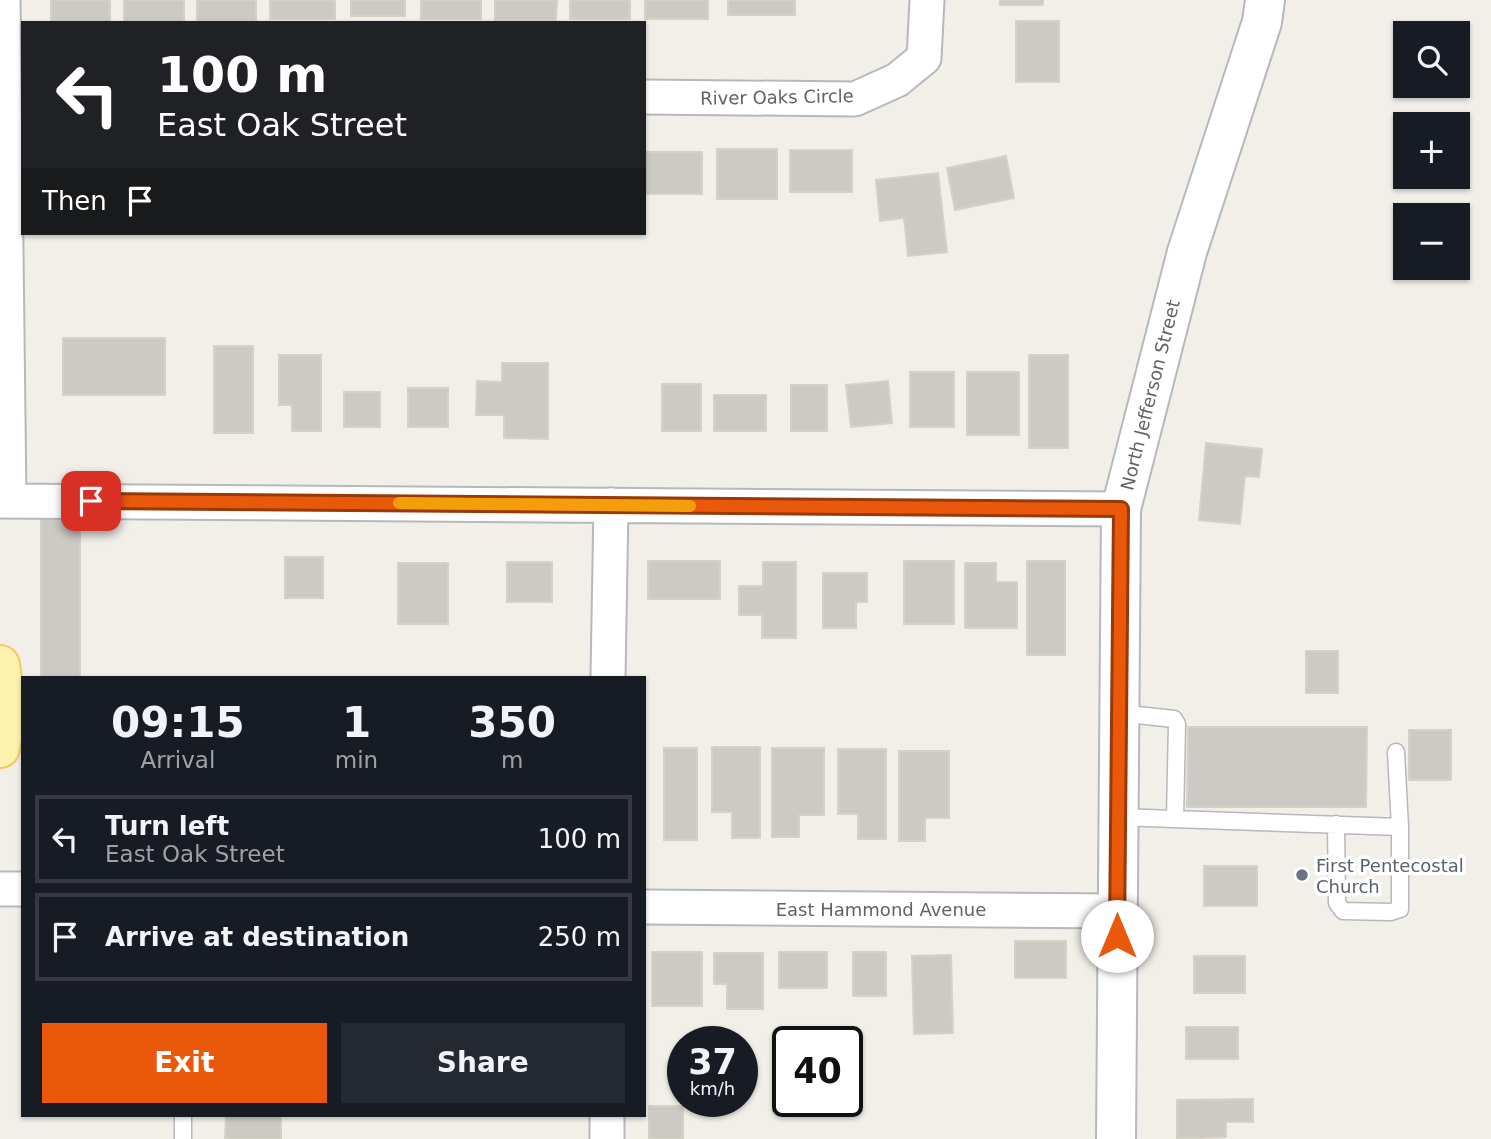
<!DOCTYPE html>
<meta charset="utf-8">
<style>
body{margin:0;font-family:"DejaVu Sans",sans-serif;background:#242831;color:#f1f3f6;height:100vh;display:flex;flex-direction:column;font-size:26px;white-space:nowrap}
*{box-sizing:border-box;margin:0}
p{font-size:23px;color:#9ea1a6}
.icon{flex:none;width:38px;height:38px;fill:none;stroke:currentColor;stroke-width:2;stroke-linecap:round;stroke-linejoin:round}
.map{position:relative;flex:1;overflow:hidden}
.sheet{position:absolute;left:21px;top:676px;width:625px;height:441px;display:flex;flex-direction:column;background:#171b24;border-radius:0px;box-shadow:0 2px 5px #0004}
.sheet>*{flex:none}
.top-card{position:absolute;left:21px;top:21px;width:625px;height:214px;border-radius:0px;box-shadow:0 2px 5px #0004;background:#202124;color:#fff;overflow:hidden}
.tools{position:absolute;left:1393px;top:21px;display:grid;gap:14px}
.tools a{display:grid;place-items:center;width:77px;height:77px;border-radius:0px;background:#171b24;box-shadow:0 2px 5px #0004;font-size:35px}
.speed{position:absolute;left:667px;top:1026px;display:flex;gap:14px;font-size:35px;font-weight:700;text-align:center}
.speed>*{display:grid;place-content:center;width:91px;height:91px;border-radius:50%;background:#171b24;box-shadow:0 2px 5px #0004;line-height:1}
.speed small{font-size:18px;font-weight:400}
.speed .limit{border:4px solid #111;border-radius:10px;background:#fff;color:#111}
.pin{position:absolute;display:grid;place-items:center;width:60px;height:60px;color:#fff;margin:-30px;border-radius:14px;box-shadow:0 4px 10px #0006}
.me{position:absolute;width:77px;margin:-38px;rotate:0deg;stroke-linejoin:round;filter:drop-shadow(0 0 5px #0008)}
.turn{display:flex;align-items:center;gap:24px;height:147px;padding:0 21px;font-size:32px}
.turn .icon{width:91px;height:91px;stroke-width:2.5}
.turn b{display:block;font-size:49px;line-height:60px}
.then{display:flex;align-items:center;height:66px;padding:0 21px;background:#0003;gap:14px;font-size:26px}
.eta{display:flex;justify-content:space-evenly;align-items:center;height:119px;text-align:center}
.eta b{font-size:42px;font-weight:600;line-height:49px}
.primary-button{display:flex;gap:14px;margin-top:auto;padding:14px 21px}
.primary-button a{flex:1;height:80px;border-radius:0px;background:#ea580c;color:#fff;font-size:28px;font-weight:600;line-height:80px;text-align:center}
.primary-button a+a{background:#242831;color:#f1f3f6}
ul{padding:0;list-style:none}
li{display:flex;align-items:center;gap:21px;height:88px;margin:0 14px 10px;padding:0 7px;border:4px solid #363941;border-radius:0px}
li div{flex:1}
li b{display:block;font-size:26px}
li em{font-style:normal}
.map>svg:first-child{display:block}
.building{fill:#cccac5;stroke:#d6d1c6;stroke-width:2}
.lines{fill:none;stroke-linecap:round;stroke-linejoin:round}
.service-casing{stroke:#b5b8bc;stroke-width:19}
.minor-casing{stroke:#b5b8bc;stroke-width:37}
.tertiary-casing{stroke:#b5b8bc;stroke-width:42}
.primary-casing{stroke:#f2c960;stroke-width:42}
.service{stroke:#fff;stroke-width:16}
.minor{stroke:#fff;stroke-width:33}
.tertiary{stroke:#fff;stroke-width:38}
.primary{stroke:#fff2af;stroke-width:38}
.route-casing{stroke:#983908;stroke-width:18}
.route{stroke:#ea580c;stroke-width:12}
.slow{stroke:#f59e0b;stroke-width:12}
.worship-dot{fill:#6b7280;stroke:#fff;stroke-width:2.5}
.labels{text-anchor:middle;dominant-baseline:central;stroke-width:7;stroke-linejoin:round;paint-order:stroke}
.street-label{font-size:18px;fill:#5f6368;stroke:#fff}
.worship-label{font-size:18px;fill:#5b616d;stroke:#fff;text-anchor:start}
</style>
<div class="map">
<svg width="1491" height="1139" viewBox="0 0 1491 1139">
<rect width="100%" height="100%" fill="#f1efe8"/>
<path class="building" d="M51 0H110V23H51Z
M124 0H184V23H124Z
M197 0H256V21H197Z
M270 0H335V19H270Z
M351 0H405V16H351Z
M421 0H481V19H421Z
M495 0H557L556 20H495Z
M570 0H630V19H570Z
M645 0H708V19H645Z
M728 0H795V15H728Z
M1000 0H1043V5H1000Z
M1016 21H1059V82H1016Z
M717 149H777V199H717Z
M790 150H852V192H790Z
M644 152H702V194H644Z
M1006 156 1014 198 955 210 947 168Z
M938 173 947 252 908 256 904 218 880 221 876 180Z
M63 338H165V395H63Z
M214 346H253V433H214Z
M279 355H321V431H292V405H279Z
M1029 355H1068V448H1029Z
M502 363H548V439L504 438V415H476L477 381 502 382Z
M910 372H954V427H910Z
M967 372H1019V435H967Z
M888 381 892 423 851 427 846 385Z
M662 384H701V431H662Z
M791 385H827V431H791Z
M408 388H448V427H408Z
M344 392H380V427H344Z
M714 395H766V431H714Z
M1206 443 1262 449 1259 477 1245 476 1240 524 1199 520Z
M41 511H80V677H41Z
M285 557H323V598H285Z
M648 561H720V599H648Z
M904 561H954V624H904Z
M1027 561H1065V655H1027Z
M507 562H552V602H507Z
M763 562H796V638H762V615H739V586H763Z
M398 563H448V624H398Z
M965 563H996V582H1017V628H965Z
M823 573H867V602H856V628H823Z
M1306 651H1338V693H1306Z
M1188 727H1367L1366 807H1187Z
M1409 730H1451V780H1409Z
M712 747H760V838H732V812H712Z
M664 748H697V840H664Z
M772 748H824V815H799V837H772Z
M838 749H886V839H858V814H838Z
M899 751H949V818H925V841H899Z
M1204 866H1257V906H1204Z
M1015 941H1066V978H1015Z
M652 952H702V1006H652Z
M779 952H827V988H779Z
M853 952H886V996H853Z
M714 953H763V1009H727V984H714Z
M951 955 953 1033 914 1034 912 956Z
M1194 956H1245V993H1194Z
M1186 1027H1238V1059H1186Z
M1253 1099V1122H1226V1137L1177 1139V1100Z
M649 1106H683V1139H649Z
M226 1115H281V1139H225Z"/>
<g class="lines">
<defs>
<path id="service" d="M1119 713 1174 719 1177 724 1175 819
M1118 817 1400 827 1396 752
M1336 824 1337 903 1343 911 1391 912 1400 909V827
M183 1115V1139"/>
<path id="minor" d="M3 0 9 500
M644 97 855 99 897 80 924 58 927 0
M0 501 1121 509
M608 677 611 505
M0 889H23
M644 907 1117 911
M607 1115V1139"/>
<path id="tertiary" d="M1116 1139 1121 509 1187 252 1262 22 1265 0"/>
<path id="primary" d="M0 665 7 716 0 748"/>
</defs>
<use href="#service" class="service-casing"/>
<use href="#minor" class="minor-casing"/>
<use href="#tertiary" class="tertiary-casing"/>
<use href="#primary" class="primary-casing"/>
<use href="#service" class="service"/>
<use href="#minor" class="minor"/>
<use href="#tertiary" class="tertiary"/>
<use href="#primary" class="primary"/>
</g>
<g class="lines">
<defs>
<path id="route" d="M91 501 1121 509 1117 936"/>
</defs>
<use href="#route" class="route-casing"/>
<use href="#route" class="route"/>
<path class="slow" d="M399 503 690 506"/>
</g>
<circle class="worship-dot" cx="1302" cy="875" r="7"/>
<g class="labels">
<g class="street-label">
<text transform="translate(777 97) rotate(-1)">River Oaks Circle</text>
<text transform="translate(1150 395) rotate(-76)">North Jefferson Street</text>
<text x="881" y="909">East Hammond Avenue</text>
</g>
<g class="worship-label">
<text x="1316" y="865">First Pentecostal<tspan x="1316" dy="21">Church</tspan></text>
</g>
</g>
</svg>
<div class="tools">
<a><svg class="icon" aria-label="search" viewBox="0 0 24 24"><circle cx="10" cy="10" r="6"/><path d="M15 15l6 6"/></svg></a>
<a>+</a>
<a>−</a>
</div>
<div class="speed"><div>37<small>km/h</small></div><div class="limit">40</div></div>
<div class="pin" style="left:91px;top:501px;background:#d93025"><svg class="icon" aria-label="arrive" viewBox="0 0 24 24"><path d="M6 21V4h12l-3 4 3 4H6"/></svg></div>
<svg class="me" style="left:1117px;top:936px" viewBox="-20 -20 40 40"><circle r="19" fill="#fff"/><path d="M0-13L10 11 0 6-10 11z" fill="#ea580c"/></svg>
<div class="top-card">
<div class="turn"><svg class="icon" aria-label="left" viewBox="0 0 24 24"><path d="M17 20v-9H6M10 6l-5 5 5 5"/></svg><div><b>100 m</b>East Oak Street</div></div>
<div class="then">Then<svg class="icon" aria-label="arrive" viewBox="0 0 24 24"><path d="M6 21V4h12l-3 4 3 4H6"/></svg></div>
</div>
<section class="sheet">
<div class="eta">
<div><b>09:15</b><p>Arrival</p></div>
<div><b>1</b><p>min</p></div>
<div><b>350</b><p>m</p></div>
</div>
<ul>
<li><svg class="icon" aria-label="left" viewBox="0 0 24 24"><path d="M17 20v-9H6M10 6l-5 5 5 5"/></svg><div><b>Turn left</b><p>East Oak Street</p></div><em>100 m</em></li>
<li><svg class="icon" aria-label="arrive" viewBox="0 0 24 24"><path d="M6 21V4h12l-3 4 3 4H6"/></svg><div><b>Arrive at destination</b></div><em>250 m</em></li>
</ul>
<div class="primary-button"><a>Exit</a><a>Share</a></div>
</section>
</div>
